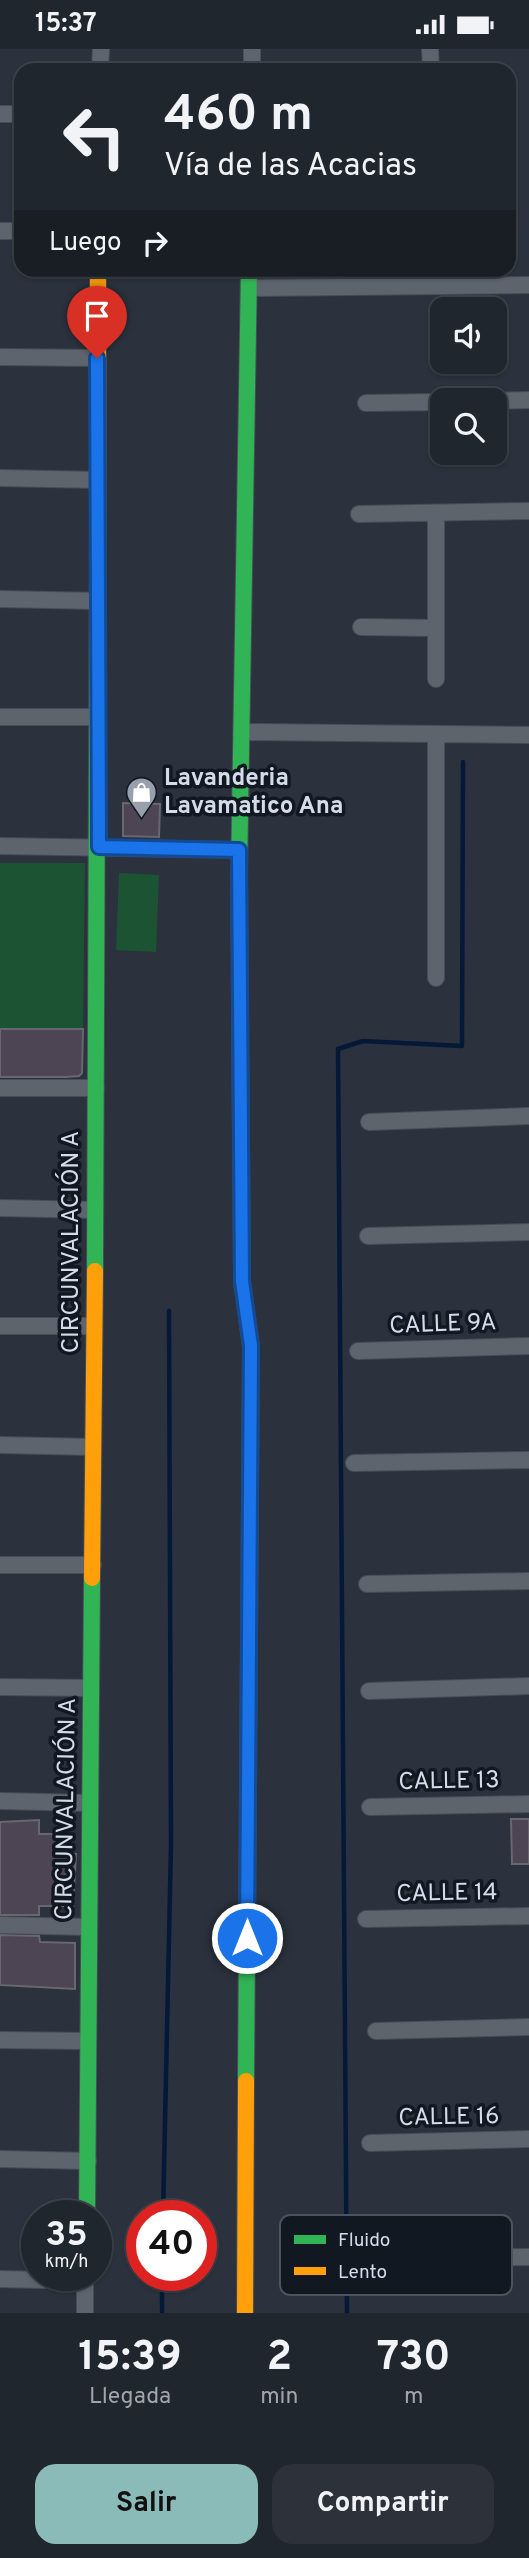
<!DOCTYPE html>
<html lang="es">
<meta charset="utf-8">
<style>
body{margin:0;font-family:Overpass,sans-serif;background:#2d323a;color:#f1f3f6;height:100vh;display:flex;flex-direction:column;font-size:26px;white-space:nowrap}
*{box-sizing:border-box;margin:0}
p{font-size:23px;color:#a2a5aa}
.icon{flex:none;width:38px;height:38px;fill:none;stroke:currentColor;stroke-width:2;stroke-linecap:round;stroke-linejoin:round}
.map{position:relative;height:2264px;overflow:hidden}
.sheet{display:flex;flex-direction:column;background:#20262e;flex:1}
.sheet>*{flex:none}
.top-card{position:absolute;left:14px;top:14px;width:502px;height:214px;border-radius:21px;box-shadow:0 2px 5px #0004,0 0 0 2px #3d434a;background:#20262e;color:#f1f3f6;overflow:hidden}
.controls{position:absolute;left:430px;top:248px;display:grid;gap:14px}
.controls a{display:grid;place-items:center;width:77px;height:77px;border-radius:14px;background:#20262e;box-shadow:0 2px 5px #0004,0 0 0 2px #3d434a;font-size:35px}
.speed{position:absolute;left:21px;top:2151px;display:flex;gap:14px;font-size:35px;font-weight:700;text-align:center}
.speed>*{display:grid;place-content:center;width:91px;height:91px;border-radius:50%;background:#20262e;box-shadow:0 2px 5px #0004,0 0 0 2px #3d434a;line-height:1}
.speed small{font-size:18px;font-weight:400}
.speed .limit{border:10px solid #d22;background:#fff;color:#111}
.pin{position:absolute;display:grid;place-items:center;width:60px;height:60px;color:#fff;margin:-72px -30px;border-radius:50% 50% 50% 0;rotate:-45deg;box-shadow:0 0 7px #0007}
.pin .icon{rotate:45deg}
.me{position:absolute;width:77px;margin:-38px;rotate:0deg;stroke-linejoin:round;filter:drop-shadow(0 0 5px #0008)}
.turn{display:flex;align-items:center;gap:24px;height:147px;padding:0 35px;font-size:32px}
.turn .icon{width:91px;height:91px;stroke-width:2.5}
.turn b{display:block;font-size:49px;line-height:60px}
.then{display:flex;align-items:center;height:66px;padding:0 35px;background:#0003;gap:14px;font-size:26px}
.eta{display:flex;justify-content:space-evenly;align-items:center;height:119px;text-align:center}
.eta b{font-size:42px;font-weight:700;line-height:49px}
.primary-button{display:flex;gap:14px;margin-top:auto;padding:14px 35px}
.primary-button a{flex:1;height:80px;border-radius:21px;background:#8bbbb9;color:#111;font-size:28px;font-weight:700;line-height:80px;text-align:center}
.primary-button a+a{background:#2d323a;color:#f1f3f6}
.status{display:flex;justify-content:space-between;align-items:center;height:49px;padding:0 35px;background:#20262e;direction:ltr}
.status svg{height:19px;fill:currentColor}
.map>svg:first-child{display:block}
.green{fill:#1b5333}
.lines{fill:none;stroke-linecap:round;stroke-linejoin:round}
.stream{stroke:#041938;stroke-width:4.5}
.building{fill:#4d4454;stroke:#68666f;stroke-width:2}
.street-casing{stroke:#474d57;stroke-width:18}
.fast-casing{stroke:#474d57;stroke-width:18}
.slow-casing{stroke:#474d57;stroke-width:18}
.street{stroke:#5e646e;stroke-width:16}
.fast{stroke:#30b455;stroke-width:16}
.slow{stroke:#ff9f0a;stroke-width:16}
.route-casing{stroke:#114b97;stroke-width:18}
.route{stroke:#1a73e8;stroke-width:12}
.labels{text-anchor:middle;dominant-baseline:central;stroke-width:7;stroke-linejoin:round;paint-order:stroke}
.poi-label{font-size:24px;font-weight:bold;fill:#d3dce9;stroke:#121821;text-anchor:start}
.street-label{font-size:24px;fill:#d3dce9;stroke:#121821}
.key{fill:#121821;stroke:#4c535d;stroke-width:2}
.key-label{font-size:19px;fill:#d3dce9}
</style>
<div class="status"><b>15:37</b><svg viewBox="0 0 49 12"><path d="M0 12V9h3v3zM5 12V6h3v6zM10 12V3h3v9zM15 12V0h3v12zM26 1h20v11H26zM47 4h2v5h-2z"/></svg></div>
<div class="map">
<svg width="529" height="2264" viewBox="0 0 529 2264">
<rect width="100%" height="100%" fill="#2b323d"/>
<path class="green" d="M0 814H85L83 980H0Z
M119 824 159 826 156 903 116 901Z"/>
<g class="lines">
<path class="stream" d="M163 2166 171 1796 169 1262
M162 2264V2226
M347 2264 338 1000 363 992 462 997 463 713"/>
</g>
<path class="building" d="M123 754 160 755 159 788 123 787Z
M0 980H83L82 1024 79 1027 66 1028H0Z
M511 1770H529V1815H512Z
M39 1771V1785H71L72 1805H76L73 1857H39V1866H0V1773Z
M0 1886 39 1887 40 1893 75 1894V1940L0 1936Z"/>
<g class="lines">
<defs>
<path id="street" d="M430 0 431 21
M100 21 101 0
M252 21V0
M0 65H21
M0 182H21
M249 239 529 236
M0 308 97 309
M495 352 529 351
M366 354 443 353
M0 429 98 431
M359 465 529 462
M436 465V630
M0 550 98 552
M361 578 436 579
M0 668H97
M243 683 529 686
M0 797 239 801
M436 929V685
M0 1039H96
M369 1073 529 1067
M0 1159 95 1161
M368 1187 529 1183
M0 1277H94
M358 1302 529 1297
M0 1396 93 1398
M354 1414 529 1411
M0 1516H93
M367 1535 529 1532
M0 1638 91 1639
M369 1642 529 1637
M0 1752 88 1754
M370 1758 529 1755
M366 1870 529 1867
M0 1876 88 1878
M376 1982 529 1978
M0 1991 87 1992
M370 2094 529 2090
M0 2110 88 2112
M373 2210 529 2208
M0 2230 85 2232
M85 2264V2226"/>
<path id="fast" d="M239 826 249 220
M241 1092 242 1232 251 1298 246 2032
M95 1222 98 454
M87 2166 92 1529"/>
<path id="slow" d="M98 220V454
M239 826 241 1092
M92 1529 95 1222
M245 2264 246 2032"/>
</defs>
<use href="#street" class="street-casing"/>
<use href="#fast" class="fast-casing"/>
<use href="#slow" class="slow-casing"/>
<use href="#street" class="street"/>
<use href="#fast" class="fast"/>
<use href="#slow" class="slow"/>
</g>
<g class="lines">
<defs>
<path id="route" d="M97 309 99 798 239 801 242 1232 251 1297 247 1889"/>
</defs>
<use href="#route" class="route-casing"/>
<use href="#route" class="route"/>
</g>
<defs>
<symbol id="shop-pin" viewBox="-11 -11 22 30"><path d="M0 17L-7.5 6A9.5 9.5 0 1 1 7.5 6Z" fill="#98a0ad" stroke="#121821"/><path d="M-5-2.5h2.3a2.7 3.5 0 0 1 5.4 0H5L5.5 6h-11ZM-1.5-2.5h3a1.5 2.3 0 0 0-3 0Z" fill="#fff"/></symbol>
</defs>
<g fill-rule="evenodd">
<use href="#shop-pin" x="124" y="726" width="35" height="47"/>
</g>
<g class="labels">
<g class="poi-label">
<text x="164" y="730">Lavanderia<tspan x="164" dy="28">Lavamatico Ana</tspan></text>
</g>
<g class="street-label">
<text transform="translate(72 1193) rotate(-90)">CIRCUNVALACIÓN A</text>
<text transform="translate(443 1276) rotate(-2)">CALLE 9A</text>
<text transform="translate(449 1733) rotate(-1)">CALLE 13</text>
<text transform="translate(67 1760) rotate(-89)">CIRCUNVALACIÓN A</text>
<text transform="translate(447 1845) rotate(-1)">CALLE 14</text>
<text transform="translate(449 2069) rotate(-1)">CALLE 16</text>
</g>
</g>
<rect x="280" y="2166" width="232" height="80" rx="10" class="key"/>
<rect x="294" y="2186" width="32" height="9" fill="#30b455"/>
<rect x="294" y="2218" width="32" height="8" fill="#ff9f0a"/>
<g class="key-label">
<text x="338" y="2197">Fluido</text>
<text x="338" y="2229">Lento</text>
</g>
</svg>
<div class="controls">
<a><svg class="icon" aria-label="sound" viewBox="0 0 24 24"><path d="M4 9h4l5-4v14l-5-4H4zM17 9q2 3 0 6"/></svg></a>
<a><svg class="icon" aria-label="search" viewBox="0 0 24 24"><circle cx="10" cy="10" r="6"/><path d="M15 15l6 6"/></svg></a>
</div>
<div class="speed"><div>35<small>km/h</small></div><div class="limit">40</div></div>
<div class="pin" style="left:97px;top:309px;background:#d93025"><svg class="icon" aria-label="arrive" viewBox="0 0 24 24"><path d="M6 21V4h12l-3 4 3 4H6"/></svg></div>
<svg class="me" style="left:247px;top:1889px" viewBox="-20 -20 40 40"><circle r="17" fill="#1a73e8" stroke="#fff" stroke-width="3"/><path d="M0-11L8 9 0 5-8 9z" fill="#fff"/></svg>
<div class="top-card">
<div class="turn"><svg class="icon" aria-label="left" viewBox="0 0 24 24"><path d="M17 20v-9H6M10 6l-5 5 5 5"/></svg><div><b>460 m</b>Vía de las Acacias</div></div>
<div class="then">Luego<svg class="icon" aria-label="right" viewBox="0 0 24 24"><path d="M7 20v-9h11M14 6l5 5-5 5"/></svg></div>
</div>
</div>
<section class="sheet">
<div class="eta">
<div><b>15:39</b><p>Llegada</p></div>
<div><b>2</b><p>min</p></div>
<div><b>730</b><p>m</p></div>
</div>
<div class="primary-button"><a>Salir</a><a>Compartir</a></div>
</section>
